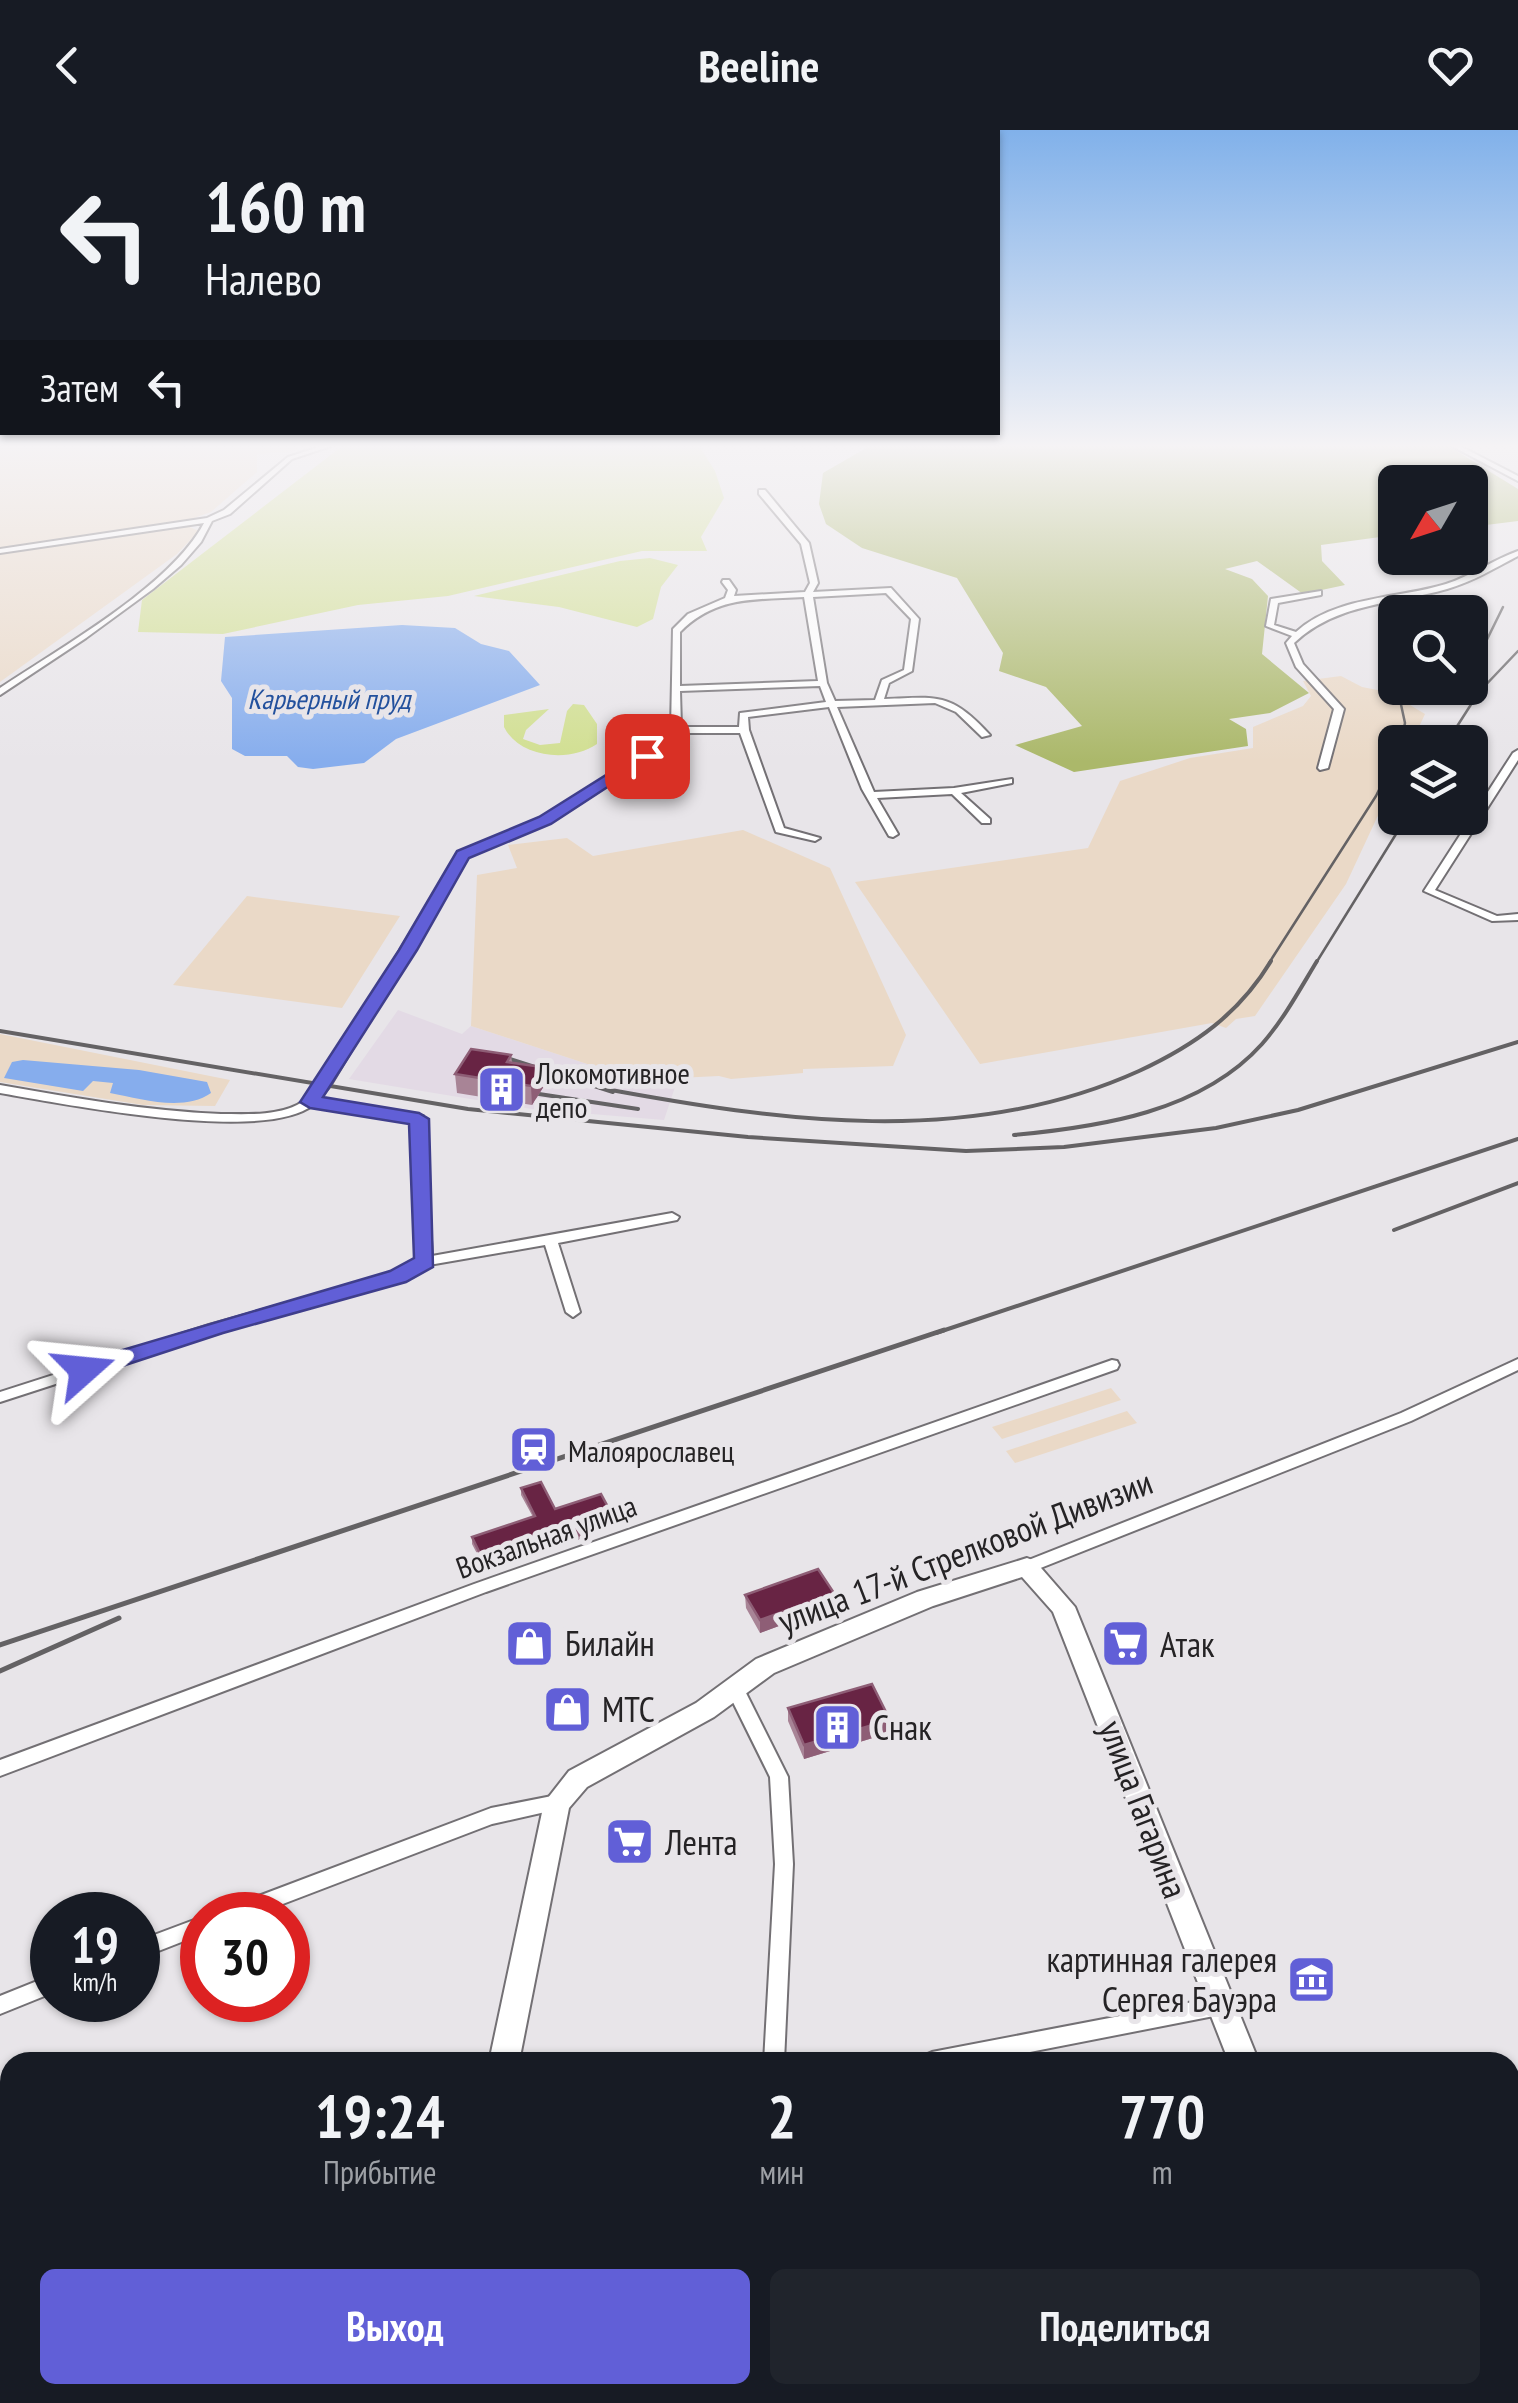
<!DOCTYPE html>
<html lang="ru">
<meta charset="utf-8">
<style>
body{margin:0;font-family:"PT Sans Narrow",sans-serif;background:#20242c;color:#f1f3f6;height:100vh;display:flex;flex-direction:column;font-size:38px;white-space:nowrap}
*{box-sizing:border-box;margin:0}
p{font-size:32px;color:#9ea1a6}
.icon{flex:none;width:55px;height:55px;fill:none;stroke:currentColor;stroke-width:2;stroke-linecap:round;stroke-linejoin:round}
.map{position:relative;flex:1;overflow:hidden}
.side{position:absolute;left:0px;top:1922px;width:1520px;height:352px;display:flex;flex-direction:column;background:#171b24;border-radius:30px 30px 0 0;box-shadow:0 2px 8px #0004}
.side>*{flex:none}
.hud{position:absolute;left:0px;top:0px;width:1000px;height:305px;box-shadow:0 2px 8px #0004;background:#171b24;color:#f1f3f6;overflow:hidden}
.needle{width:65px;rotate:231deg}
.tools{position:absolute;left:1378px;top:335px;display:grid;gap:20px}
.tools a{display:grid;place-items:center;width:110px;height:110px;border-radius:15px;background:#171b24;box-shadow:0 2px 8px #0004;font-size:50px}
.speed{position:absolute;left:30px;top:1762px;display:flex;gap:20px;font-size:50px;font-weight:700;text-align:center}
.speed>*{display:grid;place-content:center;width:130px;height:130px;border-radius:50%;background:#171b24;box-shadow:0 2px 8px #0004;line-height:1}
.speed small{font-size:25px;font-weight:400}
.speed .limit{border:15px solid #d22;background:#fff;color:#111}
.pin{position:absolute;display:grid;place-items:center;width:85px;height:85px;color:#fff;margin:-42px;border-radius:20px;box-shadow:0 5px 15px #0006}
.me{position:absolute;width:110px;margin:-55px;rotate:72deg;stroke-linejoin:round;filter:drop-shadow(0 0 8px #0008)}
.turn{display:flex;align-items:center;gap:35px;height:210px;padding:0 40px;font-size:45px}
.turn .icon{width:130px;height:130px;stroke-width:2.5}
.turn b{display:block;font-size:70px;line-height:85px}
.then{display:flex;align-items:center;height:95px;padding:0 40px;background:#0003;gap:20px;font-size:38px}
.eta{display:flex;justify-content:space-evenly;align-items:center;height:170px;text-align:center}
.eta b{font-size:60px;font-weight:600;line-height:70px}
.cta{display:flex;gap:20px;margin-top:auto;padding:20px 40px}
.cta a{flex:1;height:115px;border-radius:15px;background:#615fd7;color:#fff;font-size:40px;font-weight:600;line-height:115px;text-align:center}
.cta a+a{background:#20242c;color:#f1f3f6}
header{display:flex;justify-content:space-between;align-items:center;height:130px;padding:0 40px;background:#171b24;font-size:45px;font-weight:600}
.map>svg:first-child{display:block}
.built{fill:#e3dae5}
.industrial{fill:#ead9c7}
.green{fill:#d1df91}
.forest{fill:#abb86a}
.water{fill:#86aded}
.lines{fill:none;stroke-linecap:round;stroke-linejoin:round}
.minor-casing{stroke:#737074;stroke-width:4}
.secondary-casing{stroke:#737074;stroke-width:4}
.minor{fill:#fff;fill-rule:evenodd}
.secondary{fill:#fff;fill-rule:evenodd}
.rail-far2{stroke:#646264;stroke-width:2.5}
.rail-far1{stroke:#646264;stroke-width:4}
.rail{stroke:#646264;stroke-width:5}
.wall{fill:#a88496}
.shaded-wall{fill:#8e5e76}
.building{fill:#682444;stroke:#8e5e76;stroke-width:2.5}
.route{fill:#615fd7;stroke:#3f3e8c;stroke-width:2.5}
.labels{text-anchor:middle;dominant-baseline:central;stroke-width:10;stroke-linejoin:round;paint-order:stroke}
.far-water-label{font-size:28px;font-style:italic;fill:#23519d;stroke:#e8e5e9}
.poi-label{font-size:30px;fill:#252325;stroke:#e8e5e9;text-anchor:start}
.street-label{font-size:30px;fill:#252325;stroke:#e8e5e9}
.near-street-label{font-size:35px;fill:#252325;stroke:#e8e5e9}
.near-poi-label{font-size:35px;fill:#252325;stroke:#e8e5e9;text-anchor:start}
</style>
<header><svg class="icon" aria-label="back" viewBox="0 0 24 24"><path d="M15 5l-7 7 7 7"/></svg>Beeline<svg class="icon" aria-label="heart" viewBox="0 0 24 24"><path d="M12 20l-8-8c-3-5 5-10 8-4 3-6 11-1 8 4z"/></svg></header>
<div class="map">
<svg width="1518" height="2273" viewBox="0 0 1518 2273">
<rect width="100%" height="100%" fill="#e8e5e9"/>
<path class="built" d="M398 880 462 904 471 896 636 950 678 948 664 990 532 979 349 949Z"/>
<path class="industrial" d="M0 314H294L296 321 257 324V342L211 382 180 393 199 401 177 424 0 552Z
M1341 546 1362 557 1408 566 1410 575 1425 584 1412 612H1395V649L1346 754 1255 886 1236 889 1226 898 1212 893 980 934 855 752 1088 718 1120 651 1190 628 1253 618V597L1303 576 1311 566 1303 551Z
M743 700 830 738 906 905 893 936 803 939V943L731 949 719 946 636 950 471 896 477 745 517 738 508 715 567 708 593 726Z
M247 766 400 786 342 878 173 855Z
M0 904 230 950 215 976 143 975 0 952Z
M1111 1258 1121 1270 1002 1309 992 1297Z
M1127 1281 1137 1293 1015 1333 1006 1321Z"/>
<path class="green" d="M345 314H698L715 341 724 368 701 407 707 421H642L448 466 358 475 223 504 138 502 142 470Z
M650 428 678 435 661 457 653 489 637 497 559 477 474 466 620 431Z
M573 574 584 575 597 594V614C570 633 519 628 504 597V585L549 579 526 600 523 609 540 615 560 613 567 581Z"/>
<path class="forest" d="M873 314H1445L1518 359V391L1470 397V352H1395V405L1321 415 1322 431 1345 455 1303 464 1257 431 1225 439 1252 449 1268 466 1262 524 1309 563 1270 583 1229 589 1246 599 1248 616 1074 642 1015 615 1082 596 1046 557 999 541 1003 523 957 448 862 418 826 394 819 374 823 343Z"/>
<path class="water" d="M402 495 455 498 481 514 509 521 540 555 396 609 364 633 313 639 298 637 287 626H245L232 619V568L221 551 225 507Z
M23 930 139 940 207 952 211 963C184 982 141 969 110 963L113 953 93 951 83 961 4 948 12 932Z"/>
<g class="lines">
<defs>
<path id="minor" d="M328 314H337L292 329 230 384 212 391 201 412 181 435 153 459 86 508 0 565V558C60 518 171 456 204 393L0 423V419L207 388 224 380 288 327Z
M1448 314H1456L1518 346V351Z
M759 360H765L809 413 818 453 813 462 891 458 919 489 912 541 889 553 884 569C939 567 950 562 990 605L982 607 956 582 935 573 837 577 874 662 954 658 1012 649V653L961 663 990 689V693H982L952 664 877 668 898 704 893 707 889 706 862 659 829 577 748 587 749 600 784 698 820 708 815 711 776 702 740 603H678L650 628 549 693 467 727 330 956 319 969 423 986 432 1126 672 1083 679 1087 677 1090 558 1113 580 1182 573 1187 566 1182 545 1115 429 1135 403 1149 219 1201 0 1272V1262L209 1195 393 1143 418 1129 413 992 313 975C264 1014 64 974 0 963V955C73 968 147 981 221 984 245 984 275 986 297 975 306 971 313 961 319 954L459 723 541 689 644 624 671 599 673 499 688 484 725 468 728 460 722 452 723 450H729L736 460 734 466 805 462 810 453 801 414 759 364ZM886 463 911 489 904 540 882 550 875 570 835 571 827 553 813 467ZM804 467 818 551 680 556V502C717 465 757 470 804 467ZM820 556 826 572 740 583 739 597H681L680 561Z
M1518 421V426C1495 438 1472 452 1447 459 1394 474 1336 473 1294 513L1303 534 1344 579 1328 638 1320 640 1318 638 1334 579 1296 537 1286 513 1292 506 1266 496 1271 469 1321 461V465L1278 473 1274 495 1296 502C1335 466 1398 469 1446 454 1471 446 1493 430 1518 421Z
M1518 620V630L1435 760 1497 786 1518 784V790L1492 791 1424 761 1513 623Z
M1518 1229V1240L1411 1291 1033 1441 1027 1443 1021 1441 1019 1437 1021 1433 1401 1283Z
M1112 1230 1117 1231 1119 1235 1117 1239 486 1462 0 1646V1630L474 1454Z
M734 1549 740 1551 788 1647 793 1734 784 1932H764L775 1734 770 1647 725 1556 728 1551Z
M557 1665 563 1668 566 1673 563 1678 492 1694 254 1785H221L224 1779 491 1678Z
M202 1787V1804L138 1829V1811Z
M52 1845V1863L0 1884V1866Z
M1219 1867 1226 1869 1229 1876 1226 1883 1219 1885 979 1932H922L925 1925 932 1922Z
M8 2006H10C10 2020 14 2034 0 2039V2010Z
M443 2265H467L468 2273H444Z
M788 2265H812L815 2273H791Z"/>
<path id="secondary" d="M1027 1428 1035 1431 1075 1477 1259 1932H1229L1053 1482 1022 1447 933 1476 774 1543 714 1587 587 1657 569 1678 519 1932H489L544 1673 569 1641 696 1573 756 1529 917 1462Z
M1518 2204V2238L1510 2240V2206Z
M402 2265H437L434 2273H399Z
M1365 2265H1399L1402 2273H1368Z"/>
</defs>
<use href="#minor" class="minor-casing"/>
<use href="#secondary" class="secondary-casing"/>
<use href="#minor" class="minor"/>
<use href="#secondary" class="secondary"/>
<path class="rail-far2" d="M1470 544 1503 477
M1400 570 1405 593 1401 612
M1447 612 1479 562 1518 521
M1269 833 1376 666 1395 627
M1316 833 1406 688"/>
<path class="rail-far1" d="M0 901 468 979 748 1007 966 1021 1064 1017 1216 998 1298 980 1518 912
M504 927 613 962
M600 958C779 991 967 1019 1139 941 1195 915 1239 884 1271 831
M539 964 638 979
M1014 1005C1100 997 1201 982 1262 914 1284 889 1300 859 1317 831
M1394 1100 1518 1053
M936 1203 1518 1009"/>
<path class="rail" d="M0 1515 944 1200
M0 1541 119 1488"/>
</g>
<path class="wall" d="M511 925 512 932 542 937 544 956 532 975 457 963 455 944Z
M521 1358 555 1379 615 1397 486 1441 472 1414V1407L533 1387 521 1365Z
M834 1463 833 1476 760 1503 746 1478 745 1465Z
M788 1578 890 1590 889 1603 804 1629 788 1591Z
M509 2265H543L510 2271Z"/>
<path class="shaded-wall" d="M542 937 544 956 532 975 531 956Z
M615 1390V1397L486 1441 485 1434Z
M834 1463 833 1476 760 1503V1490Z
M890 1590 889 1603 804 1629V1615Z"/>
<path class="building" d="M471 919 511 925 507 932 542 937 531 956 455 944Z
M541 1352 555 1379 601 1364 615 1390 485 1434 472 1407 535 1386 521 1358Z
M818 1439 834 1463 760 1490 745 1465Z
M872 1554 890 1590 804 1615 788 1578Z
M1518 2264V2273H1480Z"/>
<linearGradient id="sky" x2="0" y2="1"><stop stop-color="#81b1ea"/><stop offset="0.5" stop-color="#f5f3f5"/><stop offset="1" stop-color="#f5f3f5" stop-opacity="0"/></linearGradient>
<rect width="1518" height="632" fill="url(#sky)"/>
<path class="route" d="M641 623 655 626 551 694 469 728 417 820 323 967 419 983 429 989 433 1137 406 1152 223 1203 92 1246H75L71 1240 75 1234 390 1141 414 1128 409 994 310 978 300 972 399 820 457 721 539 687Z"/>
<defs>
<symbol id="building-square" viewBox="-11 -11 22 22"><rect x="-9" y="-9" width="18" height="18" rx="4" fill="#615fd7" stroke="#e8e5e9"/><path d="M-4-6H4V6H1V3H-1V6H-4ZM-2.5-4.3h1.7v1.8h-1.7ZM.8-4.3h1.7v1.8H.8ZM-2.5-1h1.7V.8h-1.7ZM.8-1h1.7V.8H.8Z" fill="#fff"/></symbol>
<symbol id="station-square" viewBox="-11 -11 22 22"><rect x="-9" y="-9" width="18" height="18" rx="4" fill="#615fd7" stroke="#e8e5e9"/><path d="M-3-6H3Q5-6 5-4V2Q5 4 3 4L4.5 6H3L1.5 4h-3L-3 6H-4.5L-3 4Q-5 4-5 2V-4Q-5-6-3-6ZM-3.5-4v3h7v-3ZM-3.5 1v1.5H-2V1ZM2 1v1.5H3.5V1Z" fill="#fff"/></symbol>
<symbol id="shop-square" viewBox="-11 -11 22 22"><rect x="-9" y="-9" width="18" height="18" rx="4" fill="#615fd7" stroke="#e8e5e9"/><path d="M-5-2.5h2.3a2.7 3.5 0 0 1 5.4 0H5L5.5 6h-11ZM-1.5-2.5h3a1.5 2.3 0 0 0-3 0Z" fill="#fff"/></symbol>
<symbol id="supermarket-square" viewBox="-11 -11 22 22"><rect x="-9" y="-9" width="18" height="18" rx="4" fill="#615fd7" stroke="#e8e5e9"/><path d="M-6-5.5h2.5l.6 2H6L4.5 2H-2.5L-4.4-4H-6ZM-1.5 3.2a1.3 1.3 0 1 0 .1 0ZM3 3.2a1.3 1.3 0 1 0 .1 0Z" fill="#fff"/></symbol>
<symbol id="museum-square" viewBox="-11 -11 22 22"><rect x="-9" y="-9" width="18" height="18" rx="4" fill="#615fd7" stroke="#e8e5e9"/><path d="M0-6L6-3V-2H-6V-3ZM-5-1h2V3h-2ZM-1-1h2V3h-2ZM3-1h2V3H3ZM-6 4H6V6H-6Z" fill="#fff"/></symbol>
</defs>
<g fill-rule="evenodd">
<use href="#building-square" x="474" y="932" width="55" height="55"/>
<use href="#station-square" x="506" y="1292" width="55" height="55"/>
<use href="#shop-square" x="502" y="1486" width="55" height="55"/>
<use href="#supermarket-square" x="1098" y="1486" width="55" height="55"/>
<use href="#shop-square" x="540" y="1552" width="55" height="55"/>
<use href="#building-square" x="810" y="1570" width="55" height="55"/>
<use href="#supermarket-square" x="602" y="1684" width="55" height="55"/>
<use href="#museum-square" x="1284" y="1822" width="55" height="55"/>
</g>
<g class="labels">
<g class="far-water-label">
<text x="329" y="568">Карьерный пруд</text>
</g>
<g class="poi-label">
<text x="536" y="942">Локомотивное<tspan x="536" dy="34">депо</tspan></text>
<text x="568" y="1320">Малоярославец</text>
</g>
<g class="street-label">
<text transform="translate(546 1406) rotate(-20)">Вокзальная улица</text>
</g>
<g class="near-street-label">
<text transform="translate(965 1421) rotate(-21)">улица 17-й Стрелковой Дивизии</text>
<text transform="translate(1144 1679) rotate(69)">улица Гагарина</text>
</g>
<g class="near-poi-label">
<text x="565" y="1513">Билайн</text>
<text x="1160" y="1514">Атак</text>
<text x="602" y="1579">МТС</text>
<text x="873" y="1597">Снак</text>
<text x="665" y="1712">Лента</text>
<text x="1277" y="1829" text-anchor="end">картинная галерея<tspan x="1277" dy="40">Сергея Бауэра</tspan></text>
</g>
</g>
</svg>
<div class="tools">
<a><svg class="needle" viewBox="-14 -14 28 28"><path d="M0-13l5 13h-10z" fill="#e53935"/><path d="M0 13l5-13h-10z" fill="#9ea1a6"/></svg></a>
<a><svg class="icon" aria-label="search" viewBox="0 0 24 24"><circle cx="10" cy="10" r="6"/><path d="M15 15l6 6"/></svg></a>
<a><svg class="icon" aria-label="layers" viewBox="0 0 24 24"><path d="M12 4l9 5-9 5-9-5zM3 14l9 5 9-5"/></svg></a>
</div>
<div class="speed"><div>19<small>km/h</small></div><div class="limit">30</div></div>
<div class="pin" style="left:647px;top:626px;background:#d93025"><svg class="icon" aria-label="arrive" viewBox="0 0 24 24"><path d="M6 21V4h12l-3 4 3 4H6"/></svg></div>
<svg class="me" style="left:84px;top:1240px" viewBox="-20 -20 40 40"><path d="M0-17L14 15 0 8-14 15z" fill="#615fd7" stroke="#fff" stroke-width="4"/></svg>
<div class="hud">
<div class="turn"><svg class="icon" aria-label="left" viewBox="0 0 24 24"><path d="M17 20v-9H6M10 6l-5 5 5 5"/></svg><div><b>160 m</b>Налево</div></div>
<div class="then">Затем<svg class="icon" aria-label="left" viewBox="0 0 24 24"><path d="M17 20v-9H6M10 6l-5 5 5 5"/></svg></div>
</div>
<section class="side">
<div class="eta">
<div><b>19:24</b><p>Прибытие</p></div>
<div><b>2</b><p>мин</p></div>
<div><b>770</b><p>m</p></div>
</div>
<div class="cta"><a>Выход</a><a>Поделиться</a></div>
</section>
</div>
